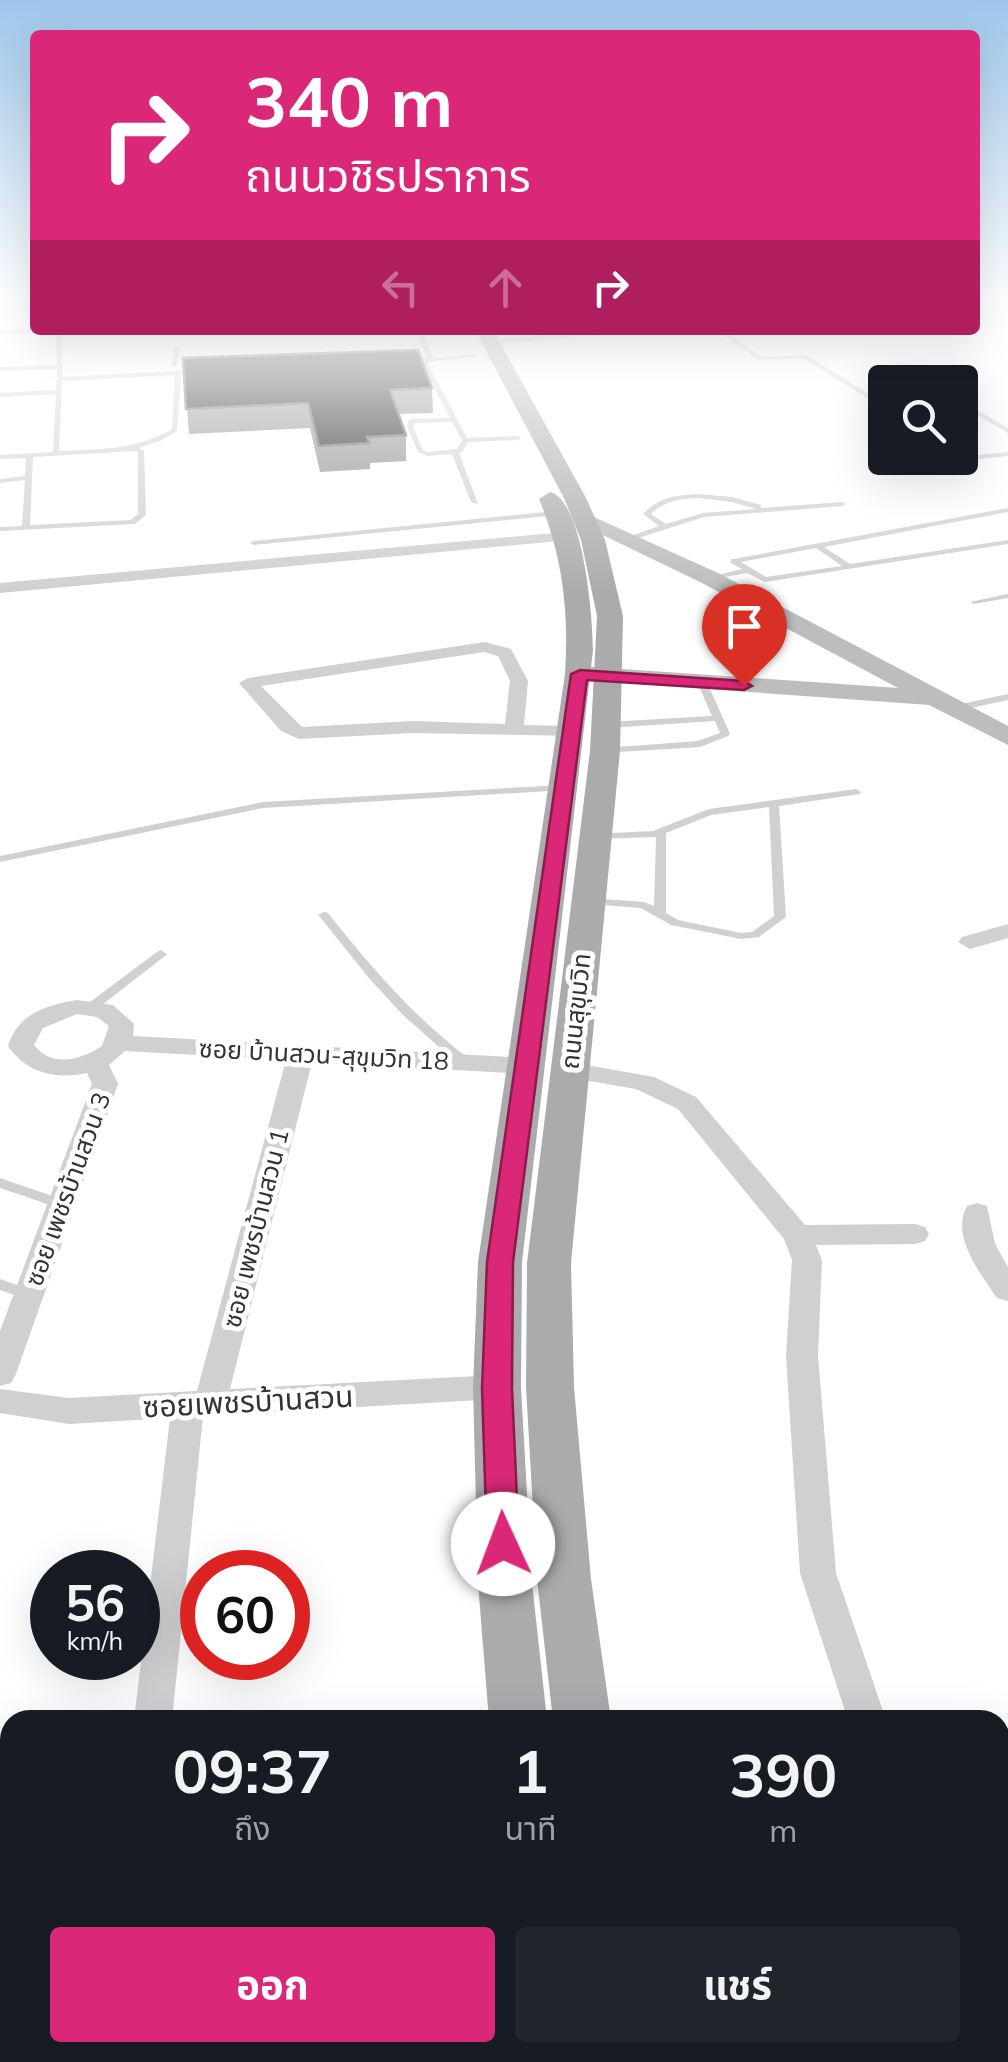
<!DOCTYPE html>
<html lang="th">
<meta charset="utf-8">
<style>
body{margin:0;font-family:Mulish,"Noto Sans Thai",sans-serif;background:#20242c;color:#f1f3f6;height:100vh;display:flex;flex-direction:column;font-size:38px;white-space:nowrap}
*{box-sizing:border-box;margin:0}
p{font-size:32px;color:#9ea1a6}
.icon{flex:none;width:55px;height:55px;fill:none;stroke:currentColor;stroke-width:2;stroke-linecap:round;stroke-linejoin:round}
.map{position:relative;flex:1;overflow:hidden}
.side{position:absolute;left:0px;top:1710px;width:1010px;height:352px;display:flex;flex-direction:column;background:#171b24;border-radius:30px 30px 0 0;box-shadow:0 10px 40px #0002}
.side>*{flex:none}
.top-card{position:absolute;left:30px;top:30px;width:950px;height:305px;border-radius:10px;box-shadow:0 10px 40px #0002;background:#db2777;color:#fff;overflow:hidden}
.tools{position:absolute;left:868px;top:365px;display:grid;gap:20px}
.tools a{display:grid;place-items:center;width:110px;height:110px;border-radius:10px;background:#171b24;box-shadow:0 10px 40px #0002;font-size:50px}
.speed{position:absolute;left:30px;top:1550px;display:flex;gap:20px;font-size:50px;font-weight:700;text-align:center}
.speed>*{display:grid;place-content:center;width:130px;height:130px;border-radius:50%;background:#171b24;box-shadow:0 10px 40px #0002;line-height:1}
.speed small{font-size:25px;font-weight:400}
.speed .limit{border:15px solid #d22;background:#fff;color:#111}
.pin{position:absolute;display:grid;place-items:center;width:85px;height:85px;color:#fff;margin:-102px -42px;border-radius:50% 50% 50% 0;rotate:-45deg;box-shadow:0 0 10px #0007}
.pin .icon{rotate:45deg}
.me{position:absolute;width:110px;margin:-55px;rotate:358deg;stroke-linejoin:round;filter:drop-shadow(0 0 8px #0008)}
.turn{display:flex;align-items:center;gap:35px;height:210px;padding:0 50px;font-size:45px}
.turn .icon{width:130px;height:130px;stroke-width:2.5}
.turn b{display:block;font-size:70px;line-height:85px}
.lanes{display:flex;align-items:center;height:95px;padding:0 50px;background:#0003;justify-content:center;gap:50px;direction:ltr}
.lanes .off{opacity:.35}
.eta{display:flex;justify-content:space-evenly;align-items:center;height:170px;text-align:center}
.eta b{font-size:60px;font-weight:700;line-height:70px}
.primary-button{display:flex;gap:20px;margin-top:auto;padding:20px 50px}
.primary-button a{flex:1;height:115px;border-radius:10px;background:#db2777;color:#fff;font-size:40px;font-weight:700;line-height:115px;text-align:center}
.primary-button a+a{background:#20242c;color:#f1f3f6}
.map>svg:first-child{display:block}
.lines{fill:none;stroke-linecap:round;stroke-linejoin:round}
.lane{fill:#d0d0d0;fill-rule:evenodd}
.street{fill:#d0d0d0;fill-rule:evenodd}
.secondary{fill:#bdbdbd;fill-rule:evenodd}
.primary{fill:#ababab;fill-rule:evenodd}
.wall{fill:#8c8c8c}
.building{fill:#1a1a1a;stroke:#5f5f5f;stroke-width:2.5}
.route{fill:#db2777;stroke:#8e194d;stroke-width:2.5}
.labels{text-anchor:middle;dominant-baseline:central;stroke-width:10;stroke-linejoin:round;paint-order:stroke}
.street-label{font-size:25px;fill:#333;stroke:#fff}
.near-street-label{font-size:30px;fill:#333;stroke:#fff}
</style>
<div class="map">
<svg width="1008" height="2062" viewBox="0 0 1008 2062">
<rect width="100%" height="100%" fill="#fff"/>
<g class="lines">
<path class="lane" d="M1008 307V311L975 314V310Z
M35 308 33 329 62 330 63 377 198 370 201 372 181 375 177 431 162 440 139 448 144 451 146 515 135 524 0 531V527L22 526 25 480 0 483V479L25 476 26 458 0 459V455L53 452 56 394 0 397V393L56 390 57 369 0 371V367L57 365 56 332 0 334V330L28 329 32 310ZM175 375 172 429C136 450 100 449 59 451L62 381ZM135 451 138 452V514L130 520 30 525 33 457Z
M415 330H421L434 358 475 354 478 356 427 362 467 438 518 436 521 438 518 440 468 442 462 452 459 453 478 504 471 502 452 454 427 456 418 452 407 427 408 421 411 419 450 418 421 363 408 364 405 362 428 358ZM452 422 462 440 457 449 428 452 423 450 413 427 414 423Z
M726 330H746L728 333 761 357 806 355 885 404V409L803 358 758 360 720 332Z
M177 346 180 348 177 365 174 367 171 365 174 348Z
M960 400 1008 428V433L960 405Z
M1008 452V456L894 468 891 466 894 464Z
M699 494 732 497 761 505V508L842 502 846 504 842 506 704 517 629 541 622 539 659 526 643 514C659 497 677 495 699 494ZM699 498 732 502 756 509 703 513 666 524 651 514C665 500 681 499 699 498Z
M1008 508V512L824 547 850 564 1008 540V544L765 582 747 573 710 580 706 578 742 569 731 563V559H734ZM816 548 842 566 766 577 741 562Z
M555 511 559 513 558 515 254 545 250 543 254 541Z
M1008 594V598L974 604 970 602Z
M733 633 737 636 748 685 743 688 738 685 729 636Z
M702 679 707 682 730 734 728 736 700 747 602 753 600 751 605 748 698 741 720 733 715 721 607 728 602 725 607 722 712 716 697 682Z
M1008 694V700L957 711 952 708 957 705Z
M562 785 566 786V790L263 808 0 862V856L263 802Z
M856 789 861 792 860 794 779 806 786 917 759 937 741 939 671 925 641 908 590 904 584 901 590 898 644 902 654 906 656 837 595 839 590 836 591 834 653 831 709 809ZM769 807 774 916 752 932 741 933 678 920 666 913V833L711 815Z
M324 912 328 913C370 966 413 1016 468 1058L469 1061 468 1064H458L402 1014 368 977 320 917 318 915Z
M161 950 167 954 165 956 94 1011H86L84 1008 86 1005 157 952Z
M0 1178 67 1201 69 1204 67 1207 62 1209 0 1188Z
M0 1279 34 1291 37 1295 34 1299 29 1300 0 1290Z"/>
<path class="street" d="M602 330H658L490 344 484 341Z
M565 532 570 534V540L0 593V583Z
M485 642 511 649 528 681 524 725 571 726 581 732 578 736 413 733 299 739 281 731 239 683 248 678ZM484 652 498 656 510 681 505 724 413 721 302 727 261 686Z
M1008 924V938L970 949 958 942 962 937Z
M77 1000 113 1005 134 1024 133 1036 528 1058 541 1066 528 1074 312 1062 230 1389 497 1375 508 1378 513 1387 508 1396 497 1399 203 1416 172 1720H134L170 1418 69 1424 0 1413V1389L69 1398 197 1391 286 1060 125 1051 109 1065 118 1084 16 1374 11 1383 0 1386V1331L92 1084 87 1073C55 1080 27 1073 8 1046 18 1013 47 1005 77 1000ZM77 1014 97 1017 109 1026 102 1046C81 1060 52 1068 34 1045L43 1028Z
M569 1062 654 1077 696 1097 805 1225 915 1224 925 1227 929 1234 925 1241 915 1244 816 1245 822 1260 818 1356 836 1573 886 1720H848L800 1573 786 1356 792 1260 784 1239 678 1109 636 1089 560 1076 556 1070 560 1064Z
M977 1203 987 1206 995 1244 1008 1267V1301L997 1298C981 1274 950 1236 967 1206Z
M1000 1981 1008 1984V2044L1000 2041Z
M0 1993 10 1997V2052H30L33 2062H0Z
M93 2052H138V2062H92Z"/>
<path class="secondary" d="M585 513 718 573 1008 726V745L929 705 570 679 566 674 570 669 579 666 898 688 702 583 578 523 574 519 578 515Z"/>
<path class="primary" d="M475 330H493L586 498 605 540 623 616 620 751 571 1263 574 1387 591 1579 611 1720H553L537 1579 526 1387 527 1263 590 751 597 616 581 540 564 498Z
M550 492C584 501 593 620 593 650L522 1262 521 1387 532 1583 547 1720H489L478 1583 473 1387 478 1262 565 674C569 612 563 557 539 499Z
M519 2052H587L589 2062H521Z
M594 2052H662L664 2062H596Z"/>
</g>
<path class="wall" d="M183 358 432 388 433 413 398 414 406 435V461L370 463V469L320 472 310 428 189 434Z"/>
<path class="building" d="M418 350 432 388 390 390 406 435 367 437 369 443 319 446 308 403 186 409 183 358Z"/>
<linearGradient id="sky" x2="0" y2="1"><stop stop-color="#9ec6ea"/><stop offset="0.51" stop-color="#fff"/><stop offset="1" stop-color="#fff" stop-opacity="0"/></linearGradient>
<rect width="1008" height="594" fill="url(#sky)"/>
<path class="route" d="M580 670 744 681 752 686 744 690 587 680 513 1262 512 1388 519 1544 515 1553 503 1557 492 1553 487 1544 482 1388 487 1262 571 674Z"/>
<g class="labels">
<g class="street-label">
<text transform="translate(575 1011) rotate(-84)">ถนนสุขุมวิท</text>
<text transform="translate(324 1054) rotate(3)">ซอย บ้านสวน-สุขุมวิท 18</text>
<text transform="translate(67 1189) rotate(-70)">ซอย เพชรบ้านสวน 3</text>
<text transform="translate(255 1228) rotate(-76)">ซอย เพชรบ้านสวน 1</text>
</g>
<g class="near-street-label">
<text transform="translate(248 1401) rotate(-3)">ซอยเพชรบ้านสวน</text>
</g>
</g>
</svg>
<div class="tools">
<a><svg class="icon" aria-label="search" viewBox="0 0 24 24"><circle cx="10" cy="10" r="6"/><path d="M15 15l6 6"/></svg></a>
</div>
<div class="speed"><div>56<small>km/h</small></div><div class="limit">60</div></div>
<div class="pin" style="left:744px;top:686px;background:#d93025"><svg class="icon" aria-label="arrive" viewBox="0 0 24 24"><path d="M6 21V4h12l-3 4 3 4H6"/></svg></div>
<svg class="me" style="left:503px;top:1544px" viewBox="-20 -20 40 40"><circle r="19" fill="#fff"/><path d="M0-13L10 11 0 6-10 11z" fill="#db2777"/></svg>
<div class="top-card">
<div class="turn"><svg class="icon" aria-label="right" viewBox="0 0 24 24"><path d="M7 20v-9h11M14 6l5 5-5 5"/></svg><div><b>340 m</b>ถนนวชิรปราการ</div></div>
<div class="lanes"><svg class="icon off" aria-label="left" viewBox="0 0 24 24"><path d="M17 20v-9H6M10 6l-5 5 5 5"/></svg><svg class="icon off" aria-label="ahead" viewBox="0 0 24 24"><path d="M12 20V5M6 11l6-6 6 6"/></svg><svg class="icon" aria-label="right" viewBox="0 0 24 24"><path d="M7 20v-9h11M14 6l5 5-5 5"/></svg></div>
</div>
<section class="side">
<div class="eta">
<div><b>09:37</b><p>ถึง</p></div>
<div><b>1</b><p>นาที</p></div>
<div><b>390</b><p>m</p></div>
</div>
<div class="primary-button"><a>ออก</a><a>แชร์</a></div>
</section>
</div>
